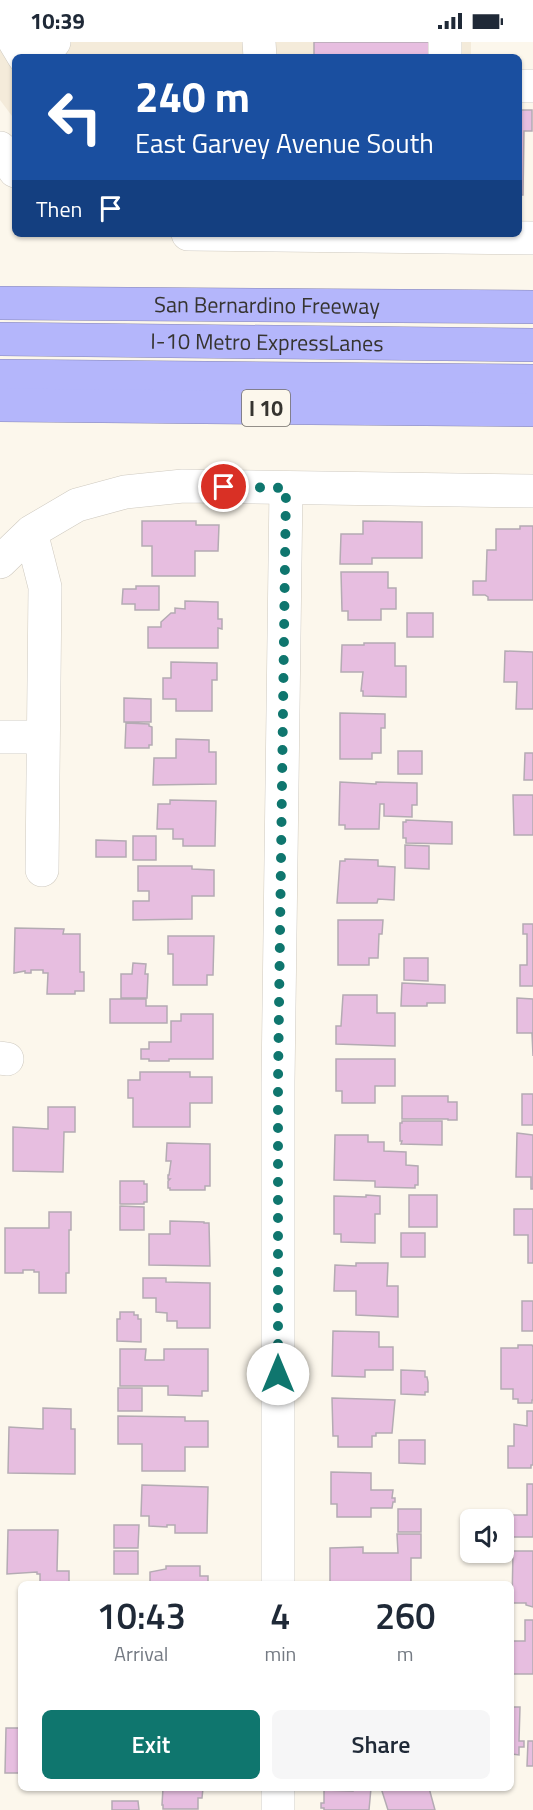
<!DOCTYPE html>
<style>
body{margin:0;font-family:"Titillium Web",sans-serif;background:#f6f6f7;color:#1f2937;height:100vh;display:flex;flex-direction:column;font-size:22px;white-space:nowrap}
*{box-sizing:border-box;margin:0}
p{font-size:20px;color:#747a83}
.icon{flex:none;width:33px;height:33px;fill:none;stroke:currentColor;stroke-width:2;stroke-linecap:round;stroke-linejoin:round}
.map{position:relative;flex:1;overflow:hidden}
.side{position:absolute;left:18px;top:1539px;width:496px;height:210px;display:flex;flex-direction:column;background:#fff;border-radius:9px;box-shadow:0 2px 4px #0004}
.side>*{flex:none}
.hud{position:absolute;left:12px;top:12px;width:510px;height:183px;border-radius:9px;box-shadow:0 2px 4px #0004;background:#1a4fa0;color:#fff;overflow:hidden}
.controls{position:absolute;left:460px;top:1467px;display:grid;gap:12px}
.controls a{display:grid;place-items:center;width:54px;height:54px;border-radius:9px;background:#fff;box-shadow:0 2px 4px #0004;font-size:30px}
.pin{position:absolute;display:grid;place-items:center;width:51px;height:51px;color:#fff;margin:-26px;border:3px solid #fff;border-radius:50%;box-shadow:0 2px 6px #0007}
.me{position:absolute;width:66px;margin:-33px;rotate:0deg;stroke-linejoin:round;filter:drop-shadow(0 0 4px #0008)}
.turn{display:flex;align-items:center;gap:21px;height:126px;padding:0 24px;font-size:27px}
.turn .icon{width:78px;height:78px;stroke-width:2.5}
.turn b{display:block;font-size:42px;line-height:51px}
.then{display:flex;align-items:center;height:57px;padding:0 24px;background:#0003;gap:12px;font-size:22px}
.eta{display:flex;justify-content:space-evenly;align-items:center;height:102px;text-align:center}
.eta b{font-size:36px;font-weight:600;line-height:42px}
.button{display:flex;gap:12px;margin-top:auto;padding:12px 24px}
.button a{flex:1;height:69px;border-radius:9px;background:#0f766e;color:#fff;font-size:24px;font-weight:600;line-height:69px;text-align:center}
.button a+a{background:#f6f6f7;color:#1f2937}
.status{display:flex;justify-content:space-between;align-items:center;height:42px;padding:0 30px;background:#fff;direction:ltr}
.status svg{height:16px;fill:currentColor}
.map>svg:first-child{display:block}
.built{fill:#f4ebda}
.building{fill:#e7bee0;stroke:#b4abb3;stroke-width:1.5}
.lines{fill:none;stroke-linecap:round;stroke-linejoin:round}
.minor-casing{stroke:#cfcac0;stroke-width:34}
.highway-casing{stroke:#8888b4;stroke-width:34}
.minor{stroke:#fff;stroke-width:33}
.highway{stroke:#b4b6fb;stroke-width:33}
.route{stroke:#0f766e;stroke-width:10;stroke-dasharray:0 18}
.labels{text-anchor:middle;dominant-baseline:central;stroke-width:4.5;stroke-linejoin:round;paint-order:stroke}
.shield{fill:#fcf7ec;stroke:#716e68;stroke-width:1.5}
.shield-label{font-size:21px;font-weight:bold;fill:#363430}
.street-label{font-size:22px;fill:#363430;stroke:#fcf7ec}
</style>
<div class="status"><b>10:39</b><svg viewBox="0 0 49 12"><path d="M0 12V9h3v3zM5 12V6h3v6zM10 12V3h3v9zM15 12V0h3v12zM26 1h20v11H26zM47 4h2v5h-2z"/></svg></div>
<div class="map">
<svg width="533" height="1768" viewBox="0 0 533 1768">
<rect width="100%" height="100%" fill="#fcf7ec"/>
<path class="built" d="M0 0H471V15H15V78L0 58Z"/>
<path class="building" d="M314 0H430V15H314Z
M519 68H532V89H524L523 153H519Z
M142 479H196V483H219L218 509H195V534H152V504H142Z
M363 479 422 480V516H372V522H340L341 492H363Z
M520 484H533V558H488V555L485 553H473V539H486L487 508H496V487H520Z
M341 530H388V546H396V567H381V578H348V569H342Z
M136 544H159V568H135V562H122L123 547H136Z
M185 559 218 560V577H222V587L218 586V606H148V585H161V580L171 571H175V566L185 567Z
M407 571H433V595H407Z
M364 601H395V624H406V655L363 654V649H361L363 630H341L342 603H364Z
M505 609 533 610V667H516L517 640H504Z
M171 620 217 621V638H212V669H176V657H163V636H171Z
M124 656 151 657V680H124Z
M340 671 385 672V686H381V711H372V717H340Z
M126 681 149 682V684L152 685V703H149V706H125Z
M176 697 209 698V710H216V742L153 743 154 716H176Z
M398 709H422V732H398Z
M525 711H533V738H524Z
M340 740 376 742V740L417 741V763H412V775L384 774V762H380L379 787H345V783H339Z
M513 753H533V793H514Z
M170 758 216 759 215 804H183V797H173V787H157L158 762H170Z
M406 778 452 780V802L406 801V796H403V780H406Z
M133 794H156V818H133Z
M96 798 126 799V815H96Z
M405 803 429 804V827L405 826Z
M345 817 378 818V824L395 825 394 858 378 857 377 861H337L340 819H345Z
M138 824H192V827L214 828V854H192V877L133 878V859H149V849H138Z
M338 878H383L382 892H379L378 916H369V923H338Z
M523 882H533V944H520V923H527V892H523Z
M15 886 64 887 63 892H80V930H84V949H75V952H47L48 931H43V928H31V931H25V929L14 931Z
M168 894H214L213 933H207V943H173V912H168Z
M404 916H428V939L404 938Z
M133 921 146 922 145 932H148L147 956H121V932H132Z
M402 941 445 943V961H427V964H401Z
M343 953H377V971H395V1004L336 1002V984H341Z
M517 956 533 957V1014L532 991H517Z
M110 957H146V964H167V981H110Z
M181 972H213V1017H169V1019H149V1017H141V1007H149V1000H171V979H181Z
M336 1017H395V1044H375V1061H342V1049H336Z
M140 1030H190V1035H212V1061H190V1085H133V1056H128V1038H140Z
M522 1052H533V1083H522Z
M402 1054H448V1060H457V1078H448V1077H402Z
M48 1065H75V1090H64L63 1130 13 1129V1085L48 1087Z
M402 1079H442V1103L401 1102 402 1099H400V1081H402Z
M517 1091 533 1093V1147H531V1135H516Z
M335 1093H368V1100H384V1109L406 1110V1123L418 1124V1143H415V1146L375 1145V1139L334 1138Z
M167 1101 210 1102V1144H205V1148H170V1146H168V1139L170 1137H168V1133H169L171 1119H166Z
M120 1139H144V1142H147V1160H144V1162H120Z
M366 1153 380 1154V1172H375V1201L341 1200V1192H334V1154L366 1155Z
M409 1153H437V1185H409Z
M120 1164 144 1165V1188H120Z
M514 1167H533V1221H528V1193H514Z
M49 1170H71V1188H69V1231H66V1251H39V1230H34V1228H23V1231H5V1186H49Z
M170 1179 204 1180V1181H209L210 1224 149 1223V1192H170Z
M401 1191H425V1215H401Z
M356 1221H388L387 1244H398V1275L356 1273V1249H334L335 1223 356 1224Z
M143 1236H166V1240L210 1241V1286H177V1279H167V1271L156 1270V1256H143Z
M522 1259H533V1289H522Z
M120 1270H134V1273H138V1277H141V1300L117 1299V1277H120Z
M333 1289 379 1290V1305H393V1328H365V1335L332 1334Z
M518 1303H532L533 1305V1358H532V1361H518V1357H513V1347H501V1306H518Z
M120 1307H146L145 1318H164V1307H208V1349H202V1354L168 1353V1344H120Z
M401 1328 425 1329V1335H427L428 1340V1350H425V1353L401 1352Z
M118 1346H142V1369H118Z
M332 1356 395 1358 392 1391H376V1394H372V1405H338V1394H333Z
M43 1366 71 1367V1387H75V1432L8 1431 9 1385 43 1387Z
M527 1369H533V1423H531V1426H508V1404H514V1382L527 1384Z
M118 1374 185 1375V1379H208V1405H185V1429H142V1402H118Z
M399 1398H425V1422L399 1421Z
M331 1430 371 1431V1448H393L392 1456H395V1460H393L392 1466H371V1475H337V1462H331Z
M527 1442H533V1495H509V1473H527Z
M142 1443 208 1445 207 1491H175V1483H167V1485L149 1484V1474H141Z
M398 1467H421V1490H398Z
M114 1483H139L138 1506H114Z
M8 1488H58L57 1529H69V1542H40V1532H37V1530L7 1532Z
M397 1492H421V1516H411V1542H330V1506L363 1505V1511H398Z
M114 1509H138V1532H114Z
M513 1509H533V1565L526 1563V1561H512Z
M166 1524H200V1534H208V1542H150V1530L166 1527Z
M525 1578H533V1632H512V1599H525Z
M512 1665H520L519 1699H524V1705H519V1713L512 1712Z
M6 1686H21V1731H5Z
M528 1699H533V1724H527Z
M163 1746H203L202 1756H198V1767H163V1763H162Z
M353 1746H371L369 1768H324V1766H321V1761H324V1748L353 1749Z
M381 1746H429L435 1768H388Z
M112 1759H138L139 1768H112Z"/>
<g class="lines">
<defs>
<path id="minor" d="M15 0 24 15
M259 0 260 15
M445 0V15
M41 15 54 0
M519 44H533
M0 106 15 129
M188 192 533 196
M31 490 45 545 42 828
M0 520 31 490 77 463 125 450 183 444 533 449
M0 695H43
M0 1016 7 1017
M278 1542V1040L286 446
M278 1746V1768"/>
<g id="highway">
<path id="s1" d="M0 261 533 265"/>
<path id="s2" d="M0 297 533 303"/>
<path d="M0 334 533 339"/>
<path d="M0 363 533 368"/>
</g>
</defs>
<use href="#minor" class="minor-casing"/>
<use href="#highway" class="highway-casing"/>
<use href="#minor" class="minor"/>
<use href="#highway" class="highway"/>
</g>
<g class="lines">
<path class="route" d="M224 445 286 446 278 1040V1332"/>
</g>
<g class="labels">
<rect class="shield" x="242" y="348" width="48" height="36" rx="4.5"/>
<g class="shield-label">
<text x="266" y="366">I 10</text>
</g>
<g class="street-label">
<text stroke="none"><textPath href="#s1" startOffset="267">San Bernardino Freeway</textPath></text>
<text stroke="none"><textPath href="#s2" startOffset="267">I-10 Metro ExpressLanes</textPath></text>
</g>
</g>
</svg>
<div class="controls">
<a><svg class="icon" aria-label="sound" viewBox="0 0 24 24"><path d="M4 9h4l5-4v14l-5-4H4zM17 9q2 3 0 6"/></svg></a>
</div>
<div class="pin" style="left:224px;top:445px;background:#d93025"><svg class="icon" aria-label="arrive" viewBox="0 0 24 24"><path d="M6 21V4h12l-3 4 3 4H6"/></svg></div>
<svg class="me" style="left:278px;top:1332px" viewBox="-20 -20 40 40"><circle r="19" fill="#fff"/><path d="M0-13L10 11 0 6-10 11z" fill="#0f766e"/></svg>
<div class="hud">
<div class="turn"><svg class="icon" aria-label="left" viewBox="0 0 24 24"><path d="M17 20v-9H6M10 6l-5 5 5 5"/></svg><div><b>240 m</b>East Garvey Avenue South</div></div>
<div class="then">Then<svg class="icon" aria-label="arrive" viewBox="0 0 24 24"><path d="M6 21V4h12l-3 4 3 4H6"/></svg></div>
</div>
<section class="side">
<div class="eta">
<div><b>10:43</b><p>Arrival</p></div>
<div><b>4</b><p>min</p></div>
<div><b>260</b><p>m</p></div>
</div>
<div class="button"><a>Exit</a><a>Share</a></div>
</section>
</div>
